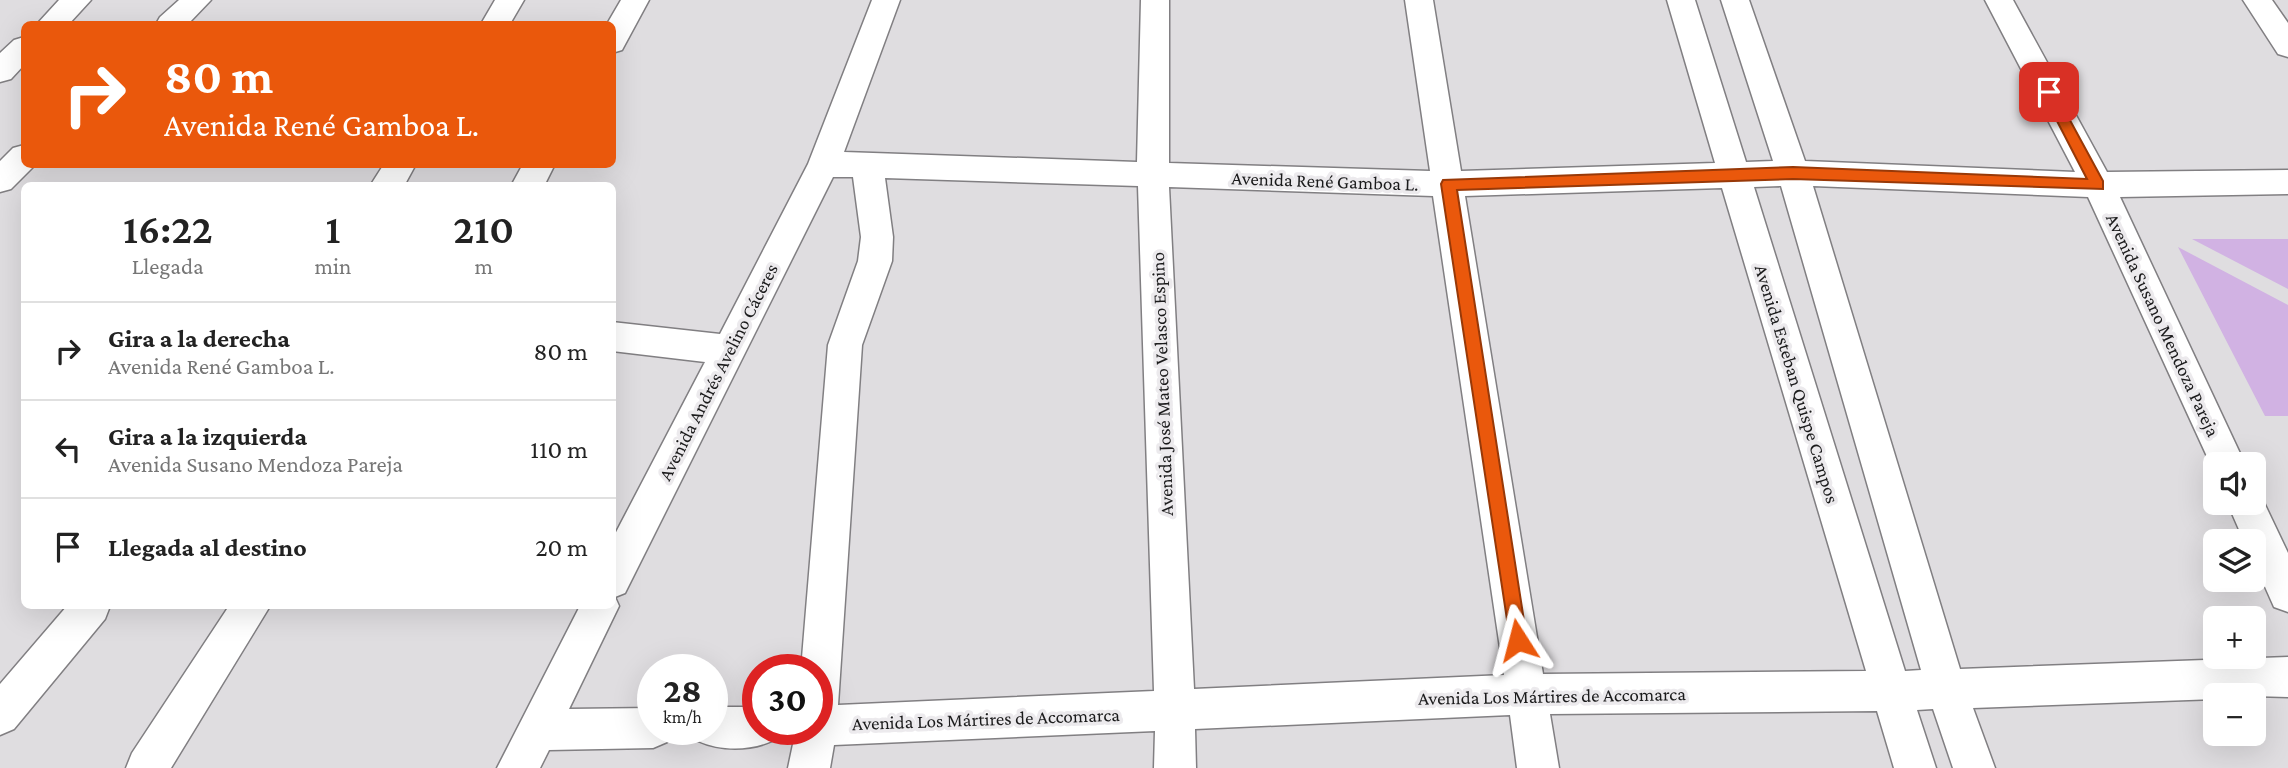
<!DOCTYPE html>
<html lang="es">
<meta charset="utf-8">
<style>
body{margin:0;font-family:"Crimson Pro",serif;background:#f2f2f2;color:#222;height:100vh;display:flex;flex-direction:column;font-size:26px;white-space:nowrap}
*{box-sizing:border-box;margin:0}
p{font-size:23px;color:#767676}
.icon{flex:none;width:38px;height:38px;fill:none;stroke:currentColor;stroke-width:2;stroke-linecap:round;stroke-linejoin:round}
.map{position:relative;flex:1;overflow:hidden}
.drawer{position:absolute;left:21px;top:182px;width:595px;height:427px;display:flex;flex-direction:column;background:#fff;border-radius:10px;box-shadow:0 7px 28px #0002}
.drawer>*{flex:none}
.top-card{position:absolute;left:21px;top:21px;width:595px;height:147px;border-radius:10px;box-shadow:0 7px 28px #0002;background:#ea580c;color:#fff;overflow:hidden}
.buttons{position:absolute;left:2203px;top:452px;display:grid;gap:14px}
.buttons a{display:grid;place-items:center;width:63px;height:63px;border-radius:10px;background:#fff;box-shadow:0 7px 28px #0002;font-size:35px}
.speed{position:absolute;left:637px;top:654px;display:flex;gap:14px;font-size:35px;font-weight:700;text-align:center}
.speed>*{display:grid;place-content:center;width:91px;height:91px;border-radius:50%;background:#fff;box-shadow:0 7px 28px #0002;line-height:1}
.speed small{font-size:18px;font-weight:400}
.speed .limit{border:10px solid #d22;background:#fff;color:#111}
.pin{position:absolute;display:grid;place-items:center;width:60px;height:60px;color:#fff;margin:-30px;border-radius:14px;box-shadow:0 4px 10px #0006}
.me{position:absolute;width:77px;margin:-38px;rotate:351deg;stroke-linejoin:round;filter:drop-shadow(0 0 5px #0008)}
.turn{display:flex;align-items:center;gap:24px;height:147px;padding:0 28px;font-size:32px}
.turn .icon{width:91px;height:91px;stroke-width:2.5}
.turn b{display:block;font-size:49px;line-height:60px}
.eta{display:flex;justify-content:space-evenly;align-items:center;height:119px;text-align:center}
.eta b{font-size:42px;font-weight:600;line-height:49px}
ul{padding:0;list-style:none}
li{display:flex;align-items:center;gap:21px;height:98px;padding:0 28px;border-top:2px solid #e0e0e0}
li div{flex:1}
li b{display:block;font-size:26px}
li em{font-style:normal}
.map>svg:first-child{display:block}
.green{fill:#d1b2e3}
.lines{fill:none;stroke-linecap:round;stroke-linejoin:round}
.minor-casing{stroke:#817f82;stroke-width:3}
.minor{fill:#fff;fill-rule:evenodd}
.route{fill:#ea580c;stroke:#983908;stroke-width:2}
.labels{text-anchor:middle;dominant-baseline:central;stroke-width:7;stroke-linejoin:round;paint-order:stroke}
.street-label{font-size:19px;fill:#1b1b1c;stroke:#eceaed}
</style>
<div class="map">
<svg width="2288" height="768" viewBox="0 0 2288 768">
<rect width="100%" height="100%" fill="#dfdde0"/>
<path class="green" d="M2192 239H2288V289Z
M2178 247 2288 305V416H2265Z"/>
<g class="lines">
<defs>
<path id="minor" d="M59 0H91L69 24H37Z
M179 0H211L188 24H156L160 17Z
M495 0H524L510 24H481Z
M621 0H649L622 50 612 53V24H607Z
M872 0H900L844 152 1137 162 1141 0H1169V163L1430 171 1405 0H1433L1461 171 1715 163 1667 0H1695L1746 162 1773 161 1721 0H1749L1805 161 2075 172 1985 0H2013L2107 172 2288 170V194L2120 197 2245 464H2216V476L2088 197 1813 186 1960 669 2288 657V697L2216 695V699L1973 708 1995 768H1953L1933 709 1917 710 1936 768H1894L1877 711 1550 714 1559 768H1517L1510 715 1195 729 1196 768H1154L1155 731 834 745 830 768H788L796 730H817V670H801L828 345 858 261 861 237 853 177H833L625 593 615 597 619 606 569 709 653 708V730H673L667 742 653 748 549 750 540 768H497L580 606H612V540L705 362 612 351V322L720 334 808 164ZM885 178 1138 186 1154 691 838 705 862 345 892 261 893 237ZM1781 186 1921 670 1905 671 1754 187ZM1169 187 1433 196 1504 675 1194 689ZM1722 188 1866 671 1543 674 1465 196Z
M2243 0H2272L2288 23V57L2278 54Z
M24 37V65L11 79 0 82V53L14 40Z
M24 145V164H36L11 189 0 192V161L13 148Z
M384 164H416L404 186H370Z
M523 164H555L544 186H511Z
M2254 489 2258 490 2288 553V612L2274 607 2254 562V541H2244L2227 502H2254Z
M67 606H110L105 619 14 729 0 735V684Z
M229 606H270L171 768H126L132 753Z
M712 707H758V730H777L772 741C750 751 720 751 698 741L693 730H712Z"/>
</defs>
<use href="#minor" class="minor-casing"/>
<use href="#minor" class="minor"/>
</g>
<path class="route" d="M2049 87 2053 89 2103 181V189L1793 179 1457 190 1527 640 1524 646 1518 649 1511 646 1441 184 1443 180 1793 167 2087 179 2042 92Z"/>
<g class="labels">
<g class="street-label">
<text transform="translate(1325 181) rotate(2)">Avenida René Gamboa L.</text>
<text transform="translate(2163 325) rotate(65)">Avenida Susano Mendoza Pareja</text>
<text transform="translate(718 372) rotate(-63)">Avenida Andrés Avelino Cáceres</text>
<text transform="translate(1162 384) rotate(-92)">Avenida José Mateo Velasco Espino</text>
<text transform="translate(1797 384) rotate(73)">Avenida Esteban Quispe Campos</text>
<text transform="translate(1552 696) rotate(-1)">Avenida Los Mártires de Accomarca</text>
<text transform="translate(986 719) rotate(-2)">Avenida Los Mártires de Accomarca</text>
</g>
</g>
</svg>
<div class="buttons">
<a><svg class="icon" aria-label="sound" viewBox="0 0 24 24"><path d="M4 9h4l5-4v14l-5-4H4zM17 9q2 3 0 6"/></svg></a>
<a><svg class="icon" aria-label="layers" viewBox="0 0 24 24"><path d="M12 4l9 5-9 5-9-5zM3 14l9 5 9-5"/></svg></a>
<a>+</a>
<a>−</a>
</div>
<div class="speed"><div>28<small>km/h</small></div><div class="limit">30</div></div>
<div class="pin" style="left:2049px;top:92px;background:#d93025"><svg class="icon" aria-label="arrive" viewBox="0 0 24 24"><path d="M6 21V4h12l-3 4 3 4H6"/></svg></div>
<svg class="me" style="left:1518px;top:640px" viewBox="-20 -20 40 40"><path d="M0-17L14 15 0 8-14 15z" fill="#ea580c" stroke="#fff" stroke-width="4"/></svg>
<div class="top-card">
<div class="turn"><svg class="icon" aria-label="right" viewBox="0 0 24 24"><path d="M7 20v-9h11M14 6l5 5-5 5"/></svg><div><b>80 m</b>Avenida René Gamboa L.</div></div>
</div>
<section class="drawer">
<div class="eta">
<div><b>16:22</b><p>Llegada</p></div>
<div><b>1</b><p>min</p></div>
<div><b>210</b><p>m</p></div>
</div>
<ul>
<li><svg class="icon" aria-label="right" viewBox="0 0 24 24"><path d="M7 20v-9h11M14 6l5 5-5 5"/></svg><div><b>Gira a la derecha</b><p>Avenida René Gamboa L.</p></div><em>80 m</em></li>
<li><svg class="icon" aria-label="left" viewBox="0 0 24 24"><path d="M17 20v-9H6M10 6l-5 5 5 5"/></svg><div><b>Gira a la izquierda</b><p>Avenida Susano Mendoza Pareja</p></div><em>110 m</em></li>
<li><svg class="icon" aria-label="arrive" viewBox="0 0 24 24"><path d="M6 21V4h12l-3 4 3 4H6"/></svg><div><b>Llegada al destino</b></div><em>20 m</em></li>
</ul>
</section>
</div>
